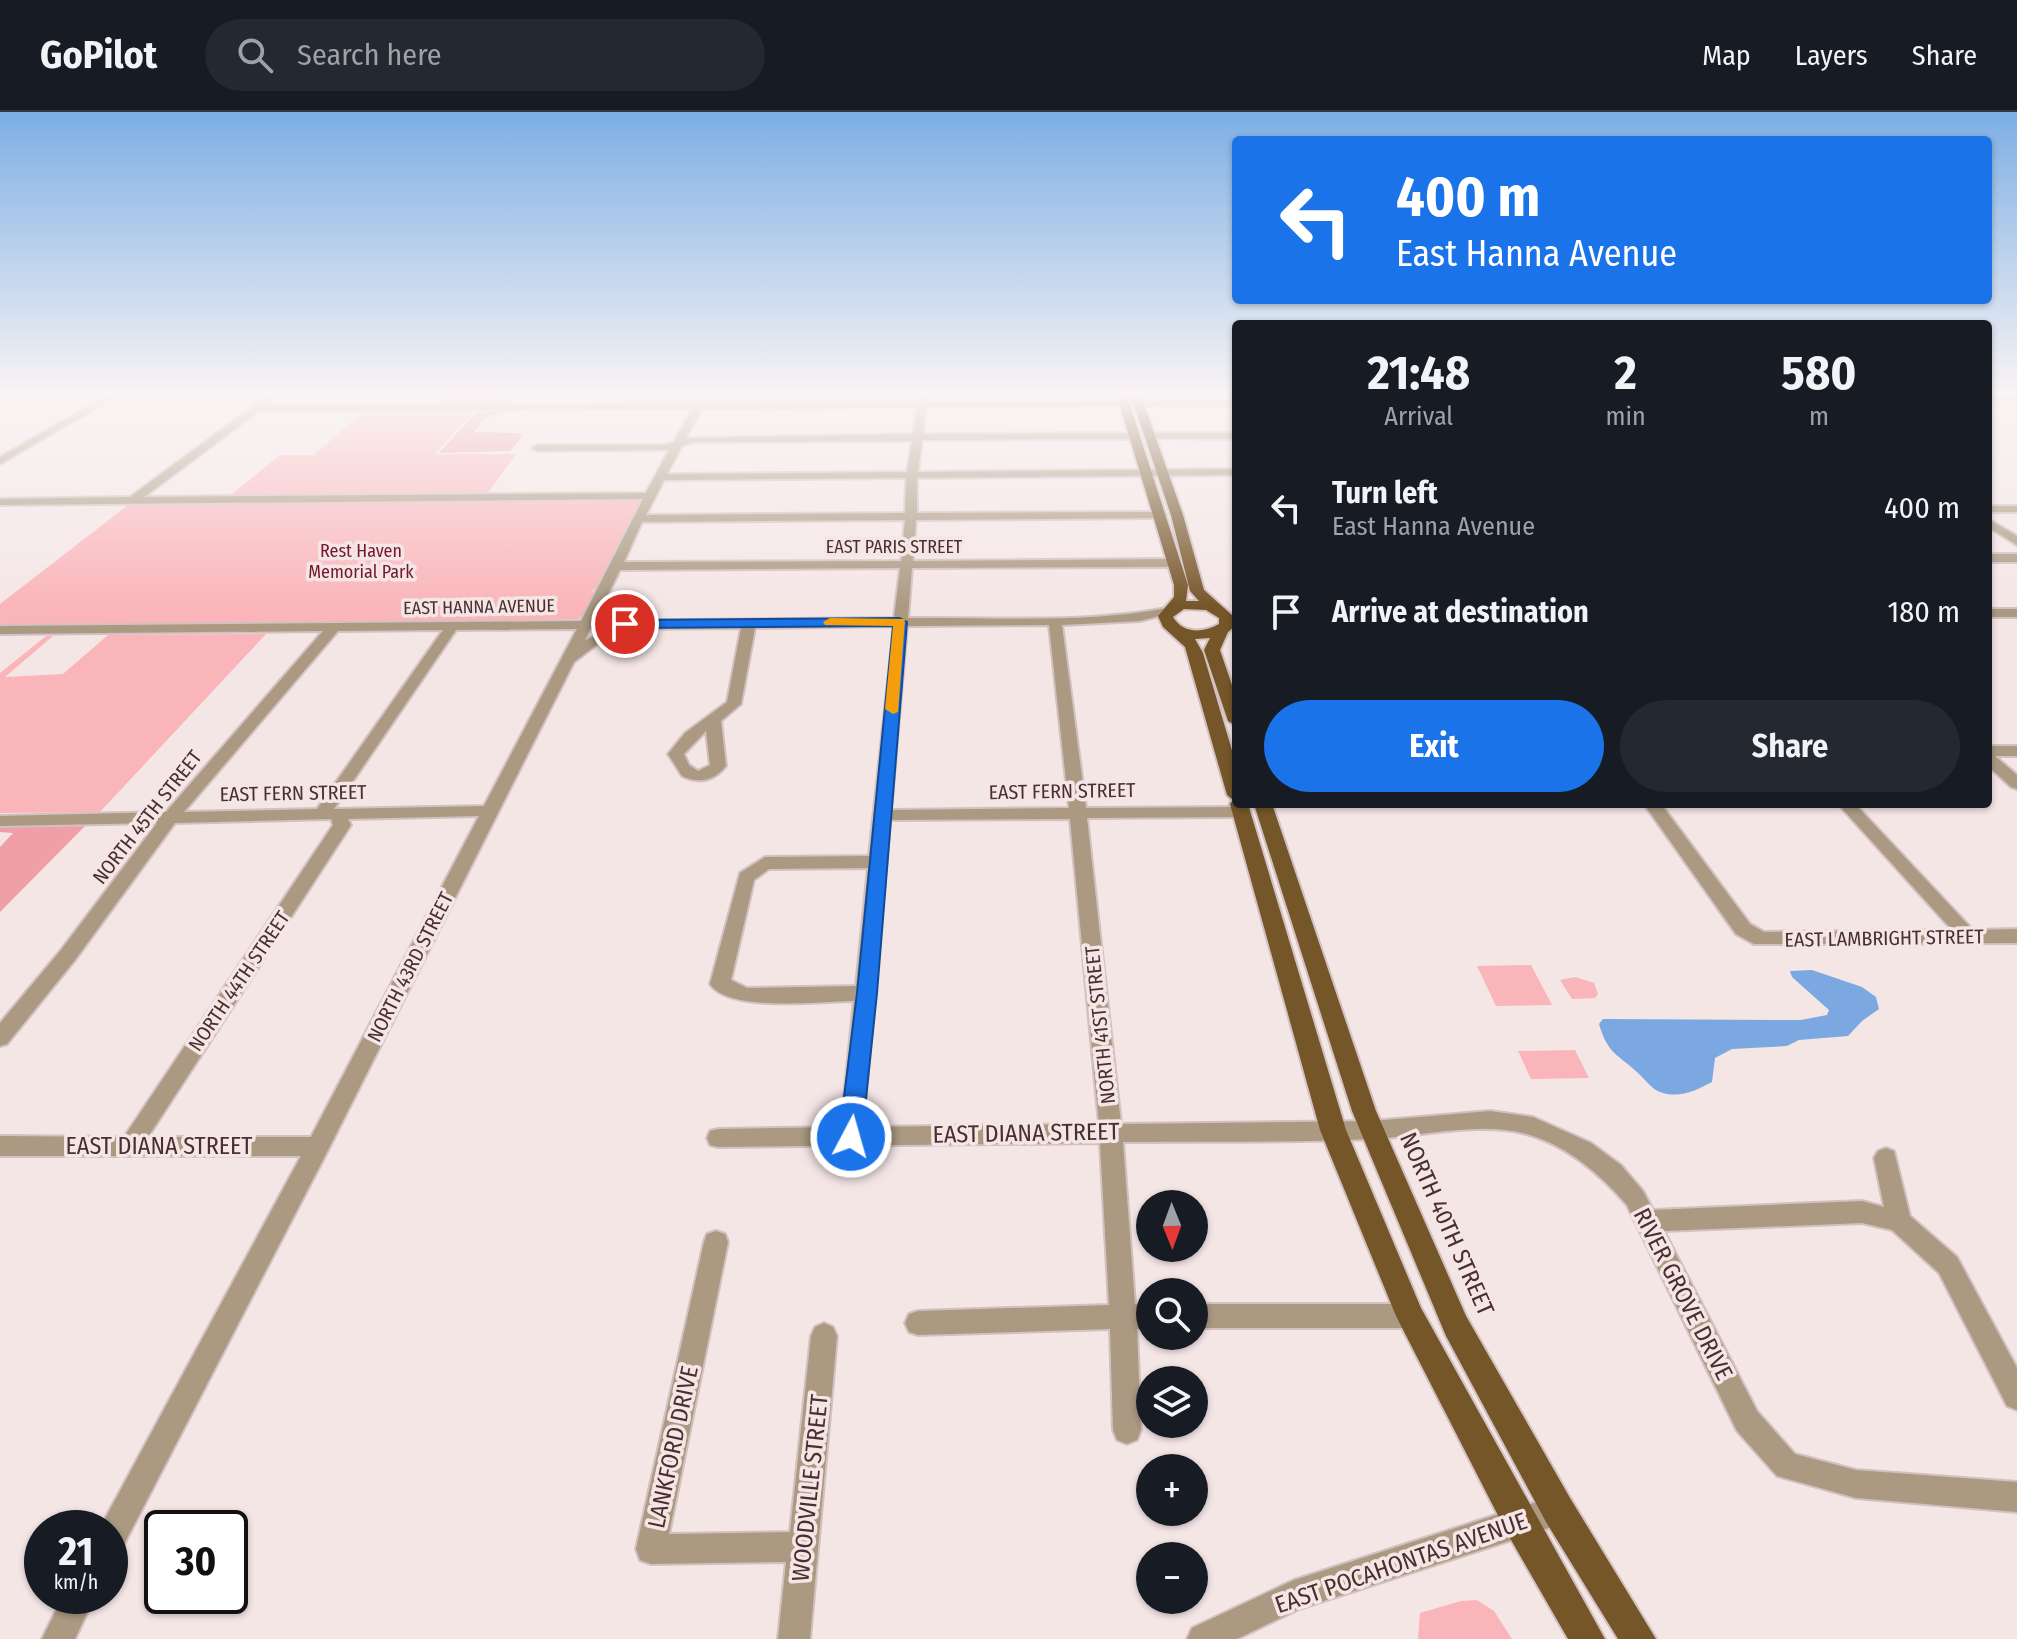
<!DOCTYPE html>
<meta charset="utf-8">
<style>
body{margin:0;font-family:"Fira Sans Condensed",sans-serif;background:#242831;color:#f1f3f6;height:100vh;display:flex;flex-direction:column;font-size:30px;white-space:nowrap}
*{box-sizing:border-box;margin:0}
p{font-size:26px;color:#9ea1a6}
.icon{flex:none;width:44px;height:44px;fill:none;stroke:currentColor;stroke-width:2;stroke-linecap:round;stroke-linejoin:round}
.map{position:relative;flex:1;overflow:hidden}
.drawer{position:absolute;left:1232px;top:208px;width:760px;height:488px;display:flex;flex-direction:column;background:#171b24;border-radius:8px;box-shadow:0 2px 6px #0004}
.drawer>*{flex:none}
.top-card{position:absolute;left:1232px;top:24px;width:760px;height:168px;border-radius:8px;box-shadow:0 2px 6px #0004;background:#1a73e8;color:#fff;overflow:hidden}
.needle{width:52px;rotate:179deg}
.fabs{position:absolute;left:1136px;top:1078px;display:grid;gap:16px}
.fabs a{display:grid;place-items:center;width:72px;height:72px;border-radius:50%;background:#171b24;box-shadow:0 2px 6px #0004;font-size:40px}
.speed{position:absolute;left:24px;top:1398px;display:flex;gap:16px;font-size:40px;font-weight:700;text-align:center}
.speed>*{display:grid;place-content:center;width:104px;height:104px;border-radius:50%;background:#171b24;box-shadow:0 2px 6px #0004;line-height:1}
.speed small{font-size:20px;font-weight:400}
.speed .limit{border:4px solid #111;border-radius:12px;background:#fff;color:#111}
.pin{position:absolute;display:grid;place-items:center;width:68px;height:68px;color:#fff;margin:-34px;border:4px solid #fff;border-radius:50%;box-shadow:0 2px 8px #0007}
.me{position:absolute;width:88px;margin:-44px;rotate:6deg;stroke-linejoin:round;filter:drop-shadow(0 0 6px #0008)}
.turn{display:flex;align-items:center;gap:28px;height:168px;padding:0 32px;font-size:36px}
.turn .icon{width:104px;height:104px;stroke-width:2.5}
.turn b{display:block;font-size:56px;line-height:68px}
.eta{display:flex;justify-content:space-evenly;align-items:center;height:136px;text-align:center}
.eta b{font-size:48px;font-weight:700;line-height:56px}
.primary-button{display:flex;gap:16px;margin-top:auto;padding:16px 32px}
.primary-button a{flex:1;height:92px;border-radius:48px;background:#1a73e8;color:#fff;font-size:32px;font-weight:700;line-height:92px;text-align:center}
.primary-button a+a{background:#242831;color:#f1f3f6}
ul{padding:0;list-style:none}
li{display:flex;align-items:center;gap:24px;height:104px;padding:0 32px}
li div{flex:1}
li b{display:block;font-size:30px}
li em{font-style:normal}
header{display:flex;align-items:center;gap:48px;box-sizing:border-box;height:112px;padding:0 40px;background:#171b24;border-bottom:2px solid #363941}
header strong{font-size:38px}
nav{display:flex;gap:44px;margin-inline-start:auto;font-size:28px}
.search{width:560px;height:72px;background:#242831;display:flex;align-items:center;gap:20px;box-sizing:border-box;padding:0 28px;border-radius:44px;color:#9ea1a6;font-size:30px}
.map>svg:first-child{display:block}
.green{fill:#fab5ba}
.forest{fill:#ef9fa5}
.water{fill:#7ba8e0}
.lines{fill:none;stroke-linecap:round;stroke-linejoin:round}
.minor-casing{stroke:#d3c1c2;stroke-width:4}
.major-casing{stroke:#d3c1c2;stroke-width:4}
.minor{fill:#ab9982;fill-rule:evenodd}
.major{fill:#755629;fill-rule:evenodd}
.route{fill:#1a73e8;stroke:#114b97;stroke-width:2}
.slow{fill:#f59e0b}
.labels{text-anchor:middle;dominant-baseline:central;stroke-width:7;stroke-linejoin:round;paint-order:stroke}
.far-street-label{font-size:18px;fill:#4b2e30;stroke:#f5e6e6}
.far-park-label{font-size:18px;fill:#75182c;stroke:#f5e6e6}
.street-label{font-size:20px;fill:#4b2e30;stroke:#f5e6e6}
.near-street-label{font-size:24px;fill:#4b2e30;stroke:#f5e6e6}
</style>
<header>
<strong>GoPilot</strong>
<div class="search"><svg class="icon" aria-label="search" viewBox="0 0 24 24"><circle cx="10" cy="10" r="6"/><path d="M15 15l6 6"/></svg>Search here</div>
<nav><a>Map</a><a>Layers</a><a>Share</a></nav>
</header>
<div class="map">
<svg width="2017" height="1527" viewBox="0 0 2017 1527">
<rect width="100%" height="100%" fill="#f5e6e6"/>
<path class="green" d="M475 298 435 342H516L487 382 231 383 280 343H314L363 300Z
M637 387 643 390 620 436 614 437 617 441 598 475 592 479 595 481 585 502 578 507 0 515V492L132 390Z
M266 522 100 700 0 701V561L46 524H53L5 565 63 562 108 523Z
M1531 853 1552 893 1496 894 1477 854Z
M1575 865 1594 871 1598 882 1595 886 1572 887 1560 868Z
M1575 938 1589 966 1531 967 1518 939Z
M1477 1488 1494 1499 1512 1527H1418L1420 1501 1461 1489Z"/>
<path class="forest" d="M441 281H510L505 289 518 291 440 294Z
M507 297 485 307 474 320 519 321 522 325 510 339 439 341 478 298Z
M87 712 0 800V735L13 721 0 720V714Z"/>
<path class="water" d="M1812 858 1862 875 1876 885 1879 897 1862 909 1848 924 1799 928 1787 934 1732 937 1715 946 1712 970C1697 978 1681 986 1663 981 1653 979 1645 967 1638 961 1618 942 1608 943 1599 912L1603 907 1801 908 1827 903 1829 898 1792 865 1790 859Z"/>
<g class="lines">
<defs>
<path id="minor" d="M111 281H123L0 352V345Z
M271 281H282L267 293 695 291 700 281H710L705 291 917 290 918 284 923 281 928 284 927 290 1236 288V294L926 295 923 322 1134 321 1139 324 1134 327 922 328 918 360 1236 357V363L917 366V401L1160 400 1166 403 1160 406 916 408 913 449 1172 447 1178 451 1172 455 912 456 908 506C993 505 1083 512 1167 496L1174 500 1140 509 1062 513 1086 696 1241 695 1249 700 1241 705 1087 706 1121 1012 1372 1009 1490 999 1533 1005 1591 1031 1621 1053 1643 1079 1653 1098 1862 1089 1884 1095 1874 1046 1878 1039 1886 1036 1894 1039 1910 1104 1957 1145 2017 1256V1298L2007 1294 1939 1161 1892 1118 1862 1111 1664 1119 1757 1299 1795 1342 1856 1358 2017 1370V1400L1856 1386 1777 1364 1737 1319 1627 1093C1601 1063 1569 1035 1530 1023 1481 1008 1422 1025 1372 1027 1290 1031 1206 1029 1123 1030L1135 1192H1150V1216L1137 1217 1141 1318 1137 1328 1127 1332 1117 1328 1113 1318 1110 1217 918 1223 909 1220 905 1211 909 1202 918 1199 1109 1193 1100 1031 718 1035 710 1033 707 1026 710 1019 718 1017 841 1015 854 889C822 889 729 901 710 872L740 761 765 745 869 744 894 514 755 516 741 592 721 609 726 654C714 669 699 672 682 664L668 642 685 621 727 590 741 516 634 517 632 520 599 531 574 550 326 1042 121 1438 110 1442V1416H100L301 1044H0V1024L124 1025 333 713 331 707 175 711 75 848 7 932 0 934V911L61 838 157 711 0 714V704L166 700 323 519 0 522V514L581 509 643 387 0 393V387L130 385ZM917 295 913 322 686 326 702 297ZM692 297 674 330 665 333H537L532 336 537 339 669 338 646 381 144 385 259 299ZM912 329 907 360 667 362 682 334 693 330ZM906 366 905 401 646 403 664 368ZM905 408 901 449 624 450 642 410ZM900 456 894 506 595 509 620 458ZM1049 513 1069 696 891 698 907 514ZM577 517 484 694 334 697 456 518ZM590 517H614L585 528ZM443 518 317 697 184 700 338 519ZM706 619 710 653 698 659 689 653 684 642ZM479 704 311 1025H148L351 713 348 707ZM1070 707 1099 1012 863 1015 890 708ZM868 756 856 874 747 876 731 868 754 768 769 757Z
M1988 283H2017V289H1988Z
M1149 321H1236V327L1145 326 1144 324Z
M1988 394H2017V400H1988Z
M1988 407 2017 424V433L1988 415Z
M1988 442H2017V450H1988Z
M1988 497H2017V505H1988Z
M1988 634H2017V644H1995L2017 663V677L2011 675 1988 654Z
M1644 692H1661L1750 812 1764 820 1952 818 1838 692H1855L1973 818 2017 817V831L1754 832 1736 822Z
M716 1119 725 1122 728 1130 669 1422 790 1420 811 1224 815 1215 824 1211 833 1215 837 1224 810 1527H778L786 1450 651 1452 640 1448 636 1437 704 1130 707 1122Z
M1194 1192H1410L1419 1195 1423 1204 1419 1213 1410 1216H1194Z
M1558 1383 1568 1388 1573 1398 1568 1408 1558 1413 1299 1497 1237 1527H1187L1192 1516 1294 1468Z
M63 1484H95L75 1527H42Z"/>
<path id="major" d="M1116 281H1126L1188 473 1186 489H1199L1190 479 1171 403 1130 281H1140L1183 403 1204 478 1233 504 1235 514 1228 520 1220 538 1236 585V614L1228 609 1204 538 1210 526 1195 527 1203 541 1236 652V692H1248L1346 1018 1421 1196 1605 1527H1568L1507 1421 1396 1204 1320 1018 1230 692 1233 688 1227 683 1185 535 1163 515 1158 504 1174 485V473ZM1184 497 1206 498 1219 506V512C1203 521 1183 522 1173 505Z
M1254 692H1272L1376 999 1466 1204 1570 1386 1656 1527H1618L1546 1410 1446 1224 1352 999Z"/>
</defs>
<use href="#minor" class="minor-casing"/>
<use href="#major" class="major-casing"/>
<use href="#minor" class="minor"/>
<use href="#major" class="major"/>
</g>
<linearGradient id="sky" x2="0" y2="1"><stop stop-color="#7cafe5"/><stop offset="0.57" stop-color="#faf4f4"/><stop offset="1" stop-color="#faf4f4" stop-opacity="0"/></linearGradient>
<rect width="2017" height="495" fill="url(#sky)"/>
<path class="route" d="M900 506 907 510 877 881 862 1025 859 1031 851 1034 842 1031 839 1025 857 881 893 514 625 516 618 512 625 508Z"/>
<path class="slow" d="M830 506 905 507 898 600 893 602 885 597 893 514 825 513 823 510Z"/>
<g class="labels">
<g class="far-street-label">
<text x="894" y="435">EAST PARIS STREET</text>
<text transform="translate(479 495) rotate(-1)">EAST HANNA AVENUE</text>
</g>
<g class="far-park-label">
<text x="361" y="439">Rest Haven<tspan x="361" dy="21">Memorial Park</tspan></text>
</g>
<g class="street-label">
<text transform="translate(1062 679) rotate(-1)">EAST FERN STREET</text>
<text transform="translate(293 681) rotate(-1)">EAST FERN STREET</text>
<text transform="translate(147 705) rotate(-52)">NORTH 45TH STREET</text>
<text transform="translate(1884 826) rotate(-1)">EAST LAMBRIGHT STREET</text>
<text transform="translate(410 855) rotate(-63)">NORTH 43RD STREET</text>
<text transform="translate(239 869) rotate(-56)">NORTH 44TH STREET</text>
<text transform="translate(1100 913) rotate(-96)">NORTH 41ST STREET</text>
</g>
<g class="near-street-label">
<text transform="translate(1026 1021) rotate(-1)">EAST DIANA STREET</text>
<text x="159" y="1034">EAST DIANA STREET</text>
<text transform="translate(1447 1112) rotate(66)">NORTH 40TH STREET</text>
<text transform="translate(1683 1182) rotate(63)">RIVER GROVE DRIVE</text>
<text transform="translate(673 1335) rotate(-78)">LANKFORD DRIVE</text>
<text transform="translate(810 1376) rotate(-84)">WOODVILLE STREET</text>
<text transform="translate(1401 1451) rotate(-19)">EAST POCAHONTAS AVENUE</text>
</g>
</g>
</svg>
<div class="fabs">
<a><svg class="needle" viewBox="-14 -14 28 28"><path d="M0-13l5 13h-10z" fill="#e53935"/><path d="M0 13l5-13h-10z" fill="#9ea1a6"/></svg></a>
<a><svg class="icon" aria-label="search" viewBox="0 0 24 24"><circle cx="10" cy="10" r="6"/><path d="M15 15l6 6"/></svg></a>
<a><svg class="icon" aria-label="layers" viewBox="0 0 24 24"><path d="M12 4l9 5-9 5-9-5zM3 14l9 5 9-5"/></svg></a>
<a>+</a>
<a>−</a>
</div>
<div class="speed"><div>21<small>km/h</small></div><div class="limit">30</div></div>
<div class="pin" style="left:625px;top:512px;background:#d93025"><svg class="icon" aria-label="arrive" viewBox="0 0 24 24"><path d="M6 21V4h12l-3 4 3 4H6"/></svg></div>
<svg class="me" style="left:851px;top:1025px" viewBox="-20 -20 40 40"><circle r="17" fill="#1a73e8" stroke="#fff" stroke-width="3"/><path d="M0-11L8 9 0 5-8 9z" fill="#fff"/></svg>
<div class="top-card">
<div class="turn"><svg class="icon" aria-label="left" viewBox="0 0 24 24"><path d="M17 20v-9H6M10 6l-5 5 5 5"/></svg><div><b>400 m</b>East Hanna Avenue</div></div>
</div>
<section class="drawer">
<div class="eta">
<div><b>21:48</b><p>Arrival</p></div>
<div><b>2</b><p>min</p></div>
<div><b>580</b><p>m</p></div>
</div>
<ul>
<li><svg class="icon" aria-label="left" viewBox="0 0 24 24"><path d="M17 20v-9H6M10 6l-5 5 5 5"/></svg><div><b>Turn left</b><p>East Hanna Avenue</p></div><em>400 m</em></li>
<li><svg class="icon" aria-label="arrive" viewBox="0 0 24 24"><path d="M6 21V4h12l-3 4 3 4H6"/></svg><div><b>Arrive at destination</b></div><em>180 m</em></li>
</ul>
<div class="primary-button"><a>Exit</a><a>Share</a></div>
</section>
</div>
